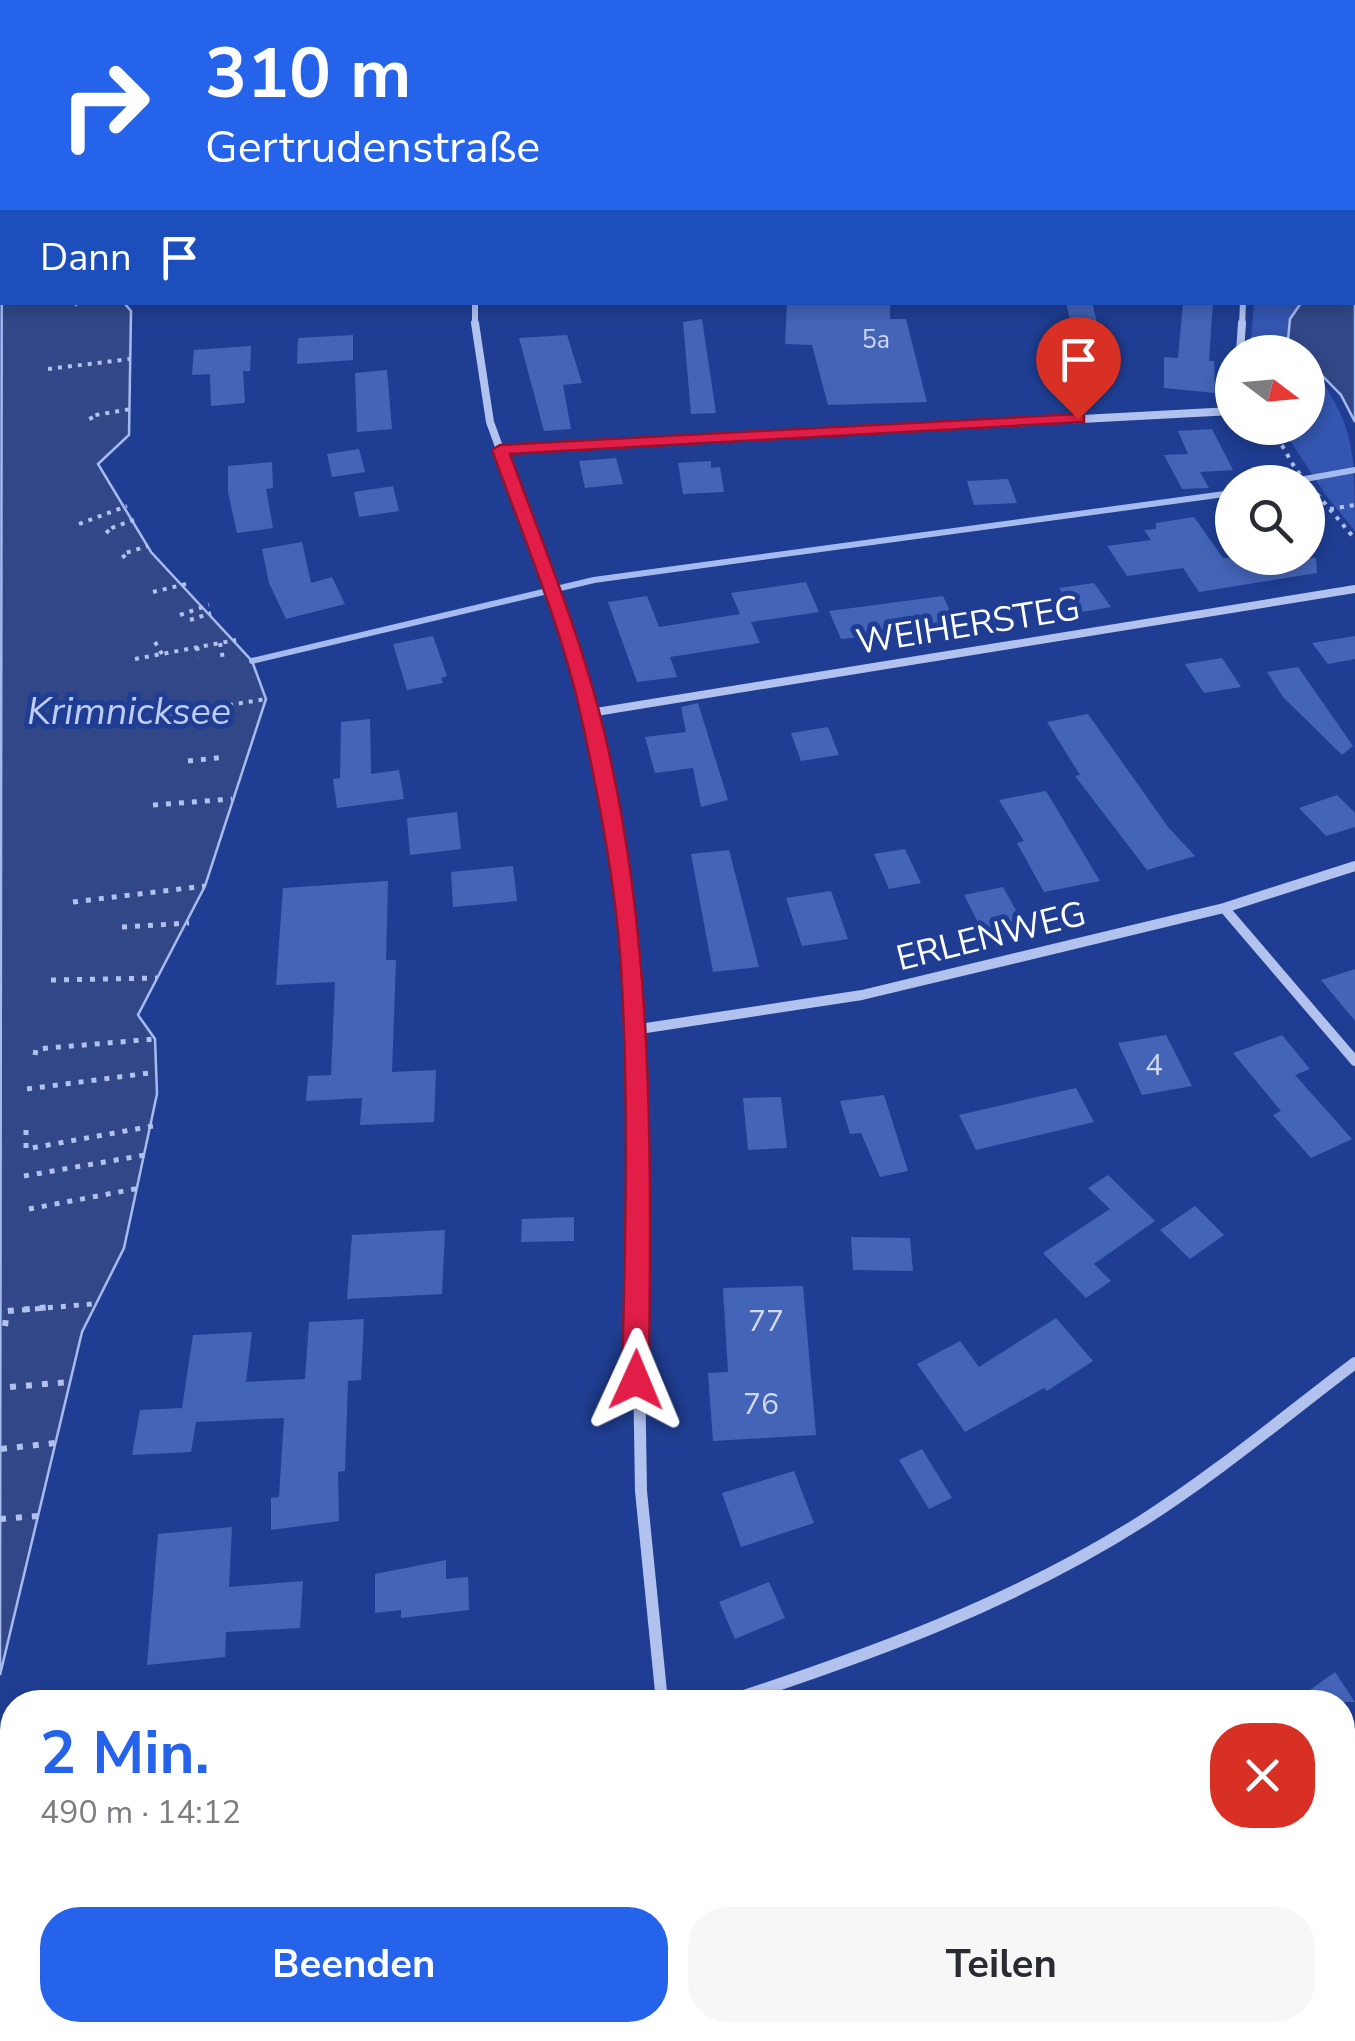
<!DOCTYPE html>
<html lang="de">
<meta charset="utf-8">
<style>
body{margin:0;font-family:"Nunito Sans",sans-serif;background:#f7f7f7;color:#2b2b33;height:100vh;display:flex;flex-direction:column;font-size:38px;white-space:nowrap}
*{box-sizing:border-box;margin:0}
p{font-size:32px;color:#7c7c81}
.icon{flex:none;width:55px;height:55px;fill:none;stroke:currentColor;stroke-width:2;stroke-linecap:round;stroke-linejoin:round}
.map{position:relative;flex:1;overflow:hidden}
.panel{position:absolute;left:0px;top:1690px;width:1355px;height:352px;display:flex;flex-direction:column;background:#fff;border-radius:40px 40px 0 0;box-shadow:0 5px 15px #0003}
.panel>*{flex:none}
.guide{position:absolute;left:0px;top:0px;width:1355px;height:305px;box-shadow:0 5px 15px #0003;background:#2563eb;color:#fff;overflow:hidden}
.needle{width:65px;rotate:106deg}
.buttons{position:absolute;left:1215px;top:335px;display:grid;gap:20px}
.buttons a{display:grid;place-items:center;width:110px;height:110px;border-radius:50%;background:#fff;box-shadow:0 5px 15px #0003;font-size:50px}
.pin{position:absolute;display:grid;place-items:center;width:85px;height:85px;color:#fff;margin:-102px -42px;border-radius:50% 50% 50% 0;rotate:-45deg;box-shadow:0 0 10px #0007}
.pin .icon{rotate:45deg}
.me{position:absolute;width:110px;margin:-55px;rotate:1deg;stroke-linejoin:round;filter:drop-shadow(0 0 8px #0008)}
.turn{display:flex;align-items:center;gap:35px;height:210px;padding:0 40px;font-size:45px}
.turn .icon{width:130px;height:130px;stroke-width:2.5}
.turn b{display:block;font-size:70px;line-height:85px}
.then{display:flex;align-items:center;height:95px;padding:0 40px;background:#0003;gap:20px;font-size:38px}
.round{display:grid;place-items:center;flex:none;width:105px;height:105px;border-radius:40px;background:#f7f7f7}
.overview{display:flex;align-items:center;justify-content:space-between;height:170px;padding:0 40px}
h1{font-size:60px;font-weight:700;line-height:75px;color:#2563eb}
.primary-button{display:flex;gap:20px;margin-top:auto;padding:20px 40px}
.primary-button a{flex:1;height:115px;border-radius:40px;background:#2563eb;color:#fff;font-size:40px;font-weight:700;line-height:115px;text-align:center}
.primary-button a+a{background:#f7f7f7;color:#2b2b33}
.map>svg:first-child{display:block}
.green{fill:#3456b0}
.water{fill:#314787;stroke:#a5bbef;stroke-width:2.5}
.lines{fill:none;stroke-linecap:round;stroke-linejoin:round}
.stream-far1{stroke:#a5bbef;stroke-width:5}
.stream{stroke:#a5bbef;stroke-width:6}
.building{fill:#4464b8}
.path-far3{stroke:#b2c2ee;stroke-width:2.5;stroke-dasharray:2.5 4;stroke-linecap:butt}
.path-far2{stroke:#b2c2ee;stroke-width:4;stroke-dasharray:4 6;stroke-linecap:butt}
.path-far1{stroke:#b2c2ee;stroke-width:5;stroke-dasharray:5 8;stroke-linecap:butt}
.path{stroke:#b2c2ee;stroke-width:6;stroke-dasharray:6 10;stroke-linecap:butt}
.minor-far3{stroke:#b2c2ee;stroke-width:6}
.minor-far2{stroke:#b2c2ee;stroke-width:8}
.minor-far1{stroke:#b2c2ee;stroke-width:10}
.minor{stroke:#b2c2ee;stroke-width:12}
.route{fill:#e11d48;stroke:#92132f;stroke-width:2.5}
.labels{text-anchor:middle;dominant-baseline:central;stroke-width:10;stroke-linejoin:round;paint-order:stroke}
.far-number-label{font-size:25px;fill:#d0d8ed}
.number-label{font-size:30px;fill:#d0d8ed}
.street-label{font-size:35px;fill:#fff;stroke:#1f3e93}
.water-label{font-size:38px;font-style:italic;fill:#becdf5;stroke:#1f3e93}
</style>
<div class="map">
<svg width="1355" height="2041" viewBox="0 0 1355 2041">
<rect width="100%" height="100%" fill="#1f3e93"/>
<path class="green" d="M1254 303H1301L1290 319 1288 340 1300 352H1250Z
M1308 361C1355 426 1355 446 1355 531L1327 497 1282 428H1308Z"/>
<path class="water" d="M2 84V302L124 303 131 311 129 435 98 464 151 552 252 661 266 699 205 886 138 1015 155 1039 157 1094 124 1248 82 1332 0 1675Z
M1353 291H1355V422L1341 395 1308 361V352H1300L1288 340 1290 319 1301 303 1352 302Z
M0 1830 12 1855V2030H101L107 2041H0Z"/>
<g class="lines">
<path class="stream-far1" d="M1242 0 1248 2"/>
<path class="stream" d="M1288 482 1355 470
M252 661 594 580 1232 493"/>
</g>
<path class="building" d="M787 302H890V319H906L927 402 828 405 812 345 785 344Z
M1066 302H1092L1108 367 1080 368Z
M1183 302H1213L1209 361H1214L1215 393 1164 388V357L1178 358Z
M702 319 716 413 691 414 683 322Z
M353 335V360L297 364 298 338Z
M567 335 582 383 563 385 571 429 544 431 519 338Z
M251 346 250 371H243L245 403 211 406 210 374 192 375 194 350Z
M387 370 392 429 357 432 355 373Z
M1212 429 1233 470 1200 472 1209 488 1182 489 1164 455 1188 454 1178 431Z
M359 449 365 472 332 477 327 454Z
M616 458 623 484 585 488 579 461Z
M711 461V468L720 467 724 492 683 494 678 463Z
M272 462 273 488 266 489 273 528 237 533 228 492V466Z
M1008 479 1017 503 974 505 967 481Z
M393 486 399 511 359 517 354 492Z
M1194 517 1223 558H1316L1317 573 1199 592 1183 568 1127 576 1107 546 1151 540 1144 530 1156 529V523Z
M302 542 311 583 332 577 345 604 286 619 269 583 262 549Z
M806 582 819 612 751 622 760 643 670 657 677 677 637 682 608 602 647 596 659 627 740 614 731 593Z
M1094 583 1111 607 1076 613 1059 588Z
M943 596 958 628 841 639 829 611Z
M433 636 447 676 441 678 443 683 407 690 393 644Z
M1355 636V659L1328 664 1312 643Z
M1222 658 1241 687 1204 693 1185 664Z
M1298 667 1353 746 1342 755 1283 697 1267 672Z
M698 703 728 800 701 807 693 768 655 773 645 737 686 732 681 707Z
M1088 714 1168 827 1195 856 1147 870 1075 776 1080 775 1047 722Z
M370 719 371 774 399 770 404 799 337 808 333 779 340 778 341 722Z
M828 727 839 755 801 761 791 733Z
M1046 791 1100 881 1044 892 1017 843 1024 841 999 800Z
M1337 795 1355 813V827L1326 836 1299 808Z
M457 812 461 849 410 855 407 818Z
M905 849 921 883 889 889 874 854Z
M729 850 759 967 713 972 691 854Z
M513 866 517 901 453 907 451 872Z
M388 881 386 960H396L392 1072 436 1070 434 1122 360 1125 362 1098 306 1101 308 1076 331 1075 335 982 276 985 283 888Z
M1003 887 1023 923 983 932 964 895Z
M831 891 848 939 802 946 786 898Z
M1355 969V1021L1321 980Z
M1166 1035 1192 1086 1142 1095 1118 1043Z
M1282 1035 1310 1069 1295 1075 1352 1139 1311 1158 1273 1115 1281 1111 1233 1053Z
M1076 1088 1094 1122 976 1150 959 1115Z
M884 1095 908 1171 880 1177 861 1133 850 1134 840 1101Z
M781 1097 787 1148 748 1150 743 1098Z
M1108 1175 1155 1221 1094 1264 1111 1281 1086 1298 1043 1253 1110 1209 1088 1188Z
M1195 1206 1224 1235 1190 1259 1160 1230Z
M574 1217V1241L521 1242 522 1219Z
M445 1230 442 1294 347 1299 352 1235Z
M851 1237 910 1238 913 1271 853 1270Z
M803 1286 816 1435 713 1441 708 1373 728 1372 723 1288Z
M1056 1318 1093 1361 1047 1391 1044 1388 965 1432 917 1364 960 1341 979 1367Z
M364 1319 361 1380 348 1381 345 1471 338 1472 339 1521 271 1530V1498L279 1497 284 1418 196 1422 191 1452 132 1455 140 1410 182 1408 193 1335 252 1332 246 1382 305 1379 309 1322Z
M922 1449 952 1498 929 1509 899 1460Z
M794 1471 814 1523 741 1547 722 1493Z
M232 1527 229 1587 303 1581 300 1628 226 1632 225 1657 147 1665 158 1534Z
M446 1560V1579L468 1577 469 1610 401 1618V1610L375 1613V1574Z
M769 1582 785 1618 735 1639 719 1602Z
M1335 1672 1355 1702H1293Z"/>
<g class="lines">
<path class="path-far3" d="M1269 0 1275 2
M96 2 101 0
M558 2 566 0
M75 305 87 302"/>
<path class="path-far2" d="M48 369 130 359
M92 420 90 416 131 409
M1272 428 1295 468 1355 539
M1330 509 1355 505
M79 524 127 506
M109 533 106 530 136 519
M125 558 122 554 148 546
M153 592 186 584
M180 615 209 605
M190 620 211 613
M155 642 162 654
M220 643 223 659
M197 647 199 657
M135 659 236 640
M150 718 266 699"/>
<path class="path-far1" d="M188 761 226 757
M153 805 232 799
M73 902 205 886
M122 927 189 923
M51 980 157 978
M35 1055 36 1049 155 1039
M27 1089 157 1072
M26 1130V1149L153 1126
M24 1176 145 1155
M29 1209 140 1188
M22 1310 92 1304"/>
<path class="path" d="M5 1326 7 1311 52 1307
M10 1387 70 1382
M1 1449 55 1443
M0 1519 38 1516"/>
<path class="minor-far3" d="M1015 0 1021 2
M928 2 937 0
M475 302V326
M1242 326 1243 302"/>
<path class="minor-far2" d="M475 323 490 422 560 614 598 751
M1240 352 1242 323
M500 450 1232 411
M590 713 1355 589"/>
<path class="minor-far1" d="M597 749C638 933 637 1122 638 1310
M1224 908 1355 1061
M633 1030 862 995 1224 908 1355 866"/>
<path class="minor" d="M638 1307 641 1491 662 1702
M726 1702C870 1655 1013 1603 1142 1521 1216 1474 1285 1416 1355 1363
M727 2030 730 2041"/>
</g>
<path class="route" d="M1078 414 1084 416V422L510 454C541 539 576 624 599 711 656 930 651 1156 649 1380L645 1389 636 1392 626 1389 622 1380C625 1249 629 1117 622 986 618 896 600 804 581 716 561 625 523 537 492 450L500 445Z"/>
<g class="labels">
<g class="far-number-label">
<text x="876" y="340">5a</text>
</g>
<g class="number-label">
<text x="1154" y="1065">4</text>
<text x="766" y="1321">77</text>
<text x="761" y="1404">76</text>
</g>
<g class="street-label">
<text transform="translate(968 625) rotate(-9)">WEIHERSTEG</text>
<text transform="translate(991 936) rotate(-14)">ERLENWEG</text>
</g>
<g class="water-label">
<text x="129" y="711">Krimnicksee</text>
</g>
</g>
</svg>
<div class="buttons">
<a><svg class="needle" viewBox="-14 -14 28 28"><path d="M0-13l5 13h-10z" fill="#e53935"/><path d="M0 13l5-13h-10z" fill="#7c7c81"/></svg></a>
<a><svg class="icon" aria-label="search" viewBox="0 0 24 24"><circle cx="10" cy="10" r="6"/><path d="M15 15l6 6"/></svg></a>
</div>
<div class="pin" style="left:1078px;top:419px;background:#d93025"><svg class="icon" aria-label="arrive" viewBox="0 0 24 24"><path d="M6 21V4h12l-3 4 3 4H6"/></svg></div>
<svg class="me" style="left:636px;top:1380px" viewBox="-20 -20 40 40"><path d="M0-17L14 15 0 8-14 15z" fill="#e11d48" stroke="#fff" stroke-width="4"/></svg>
<div class="guide">
<div class="turn"><svg class="icon" aria-label="right" viewBox="0 0 24 24"><path d="M7 20v-9h11M14 6l5 5-5 5"/></svg><div><b>310 m</b>Gertrudenstraße</div></div>
<div class="then">Dann<svg class="icon" aria-label="arrive" viewBox="0 0 24 24"><path d="M6 21V4h12l-3 4 3 4H6"/></svg></div>
</div>
<section class="panel">
<div class="overview"><div><h1>2 Min.</h1><p>490 m · 14:12</p></div><a class="round" style="background:#d93025;color:#fff"><svg class="icon" aria-label="close" viewBox="0 0 24 24"><path d="M6 6l12 12M18 6L6 18"/></svg></a></div>
<div class="primary-button"><a>Beenden</a><a>Teilen</a></div>
</section>
</div>
